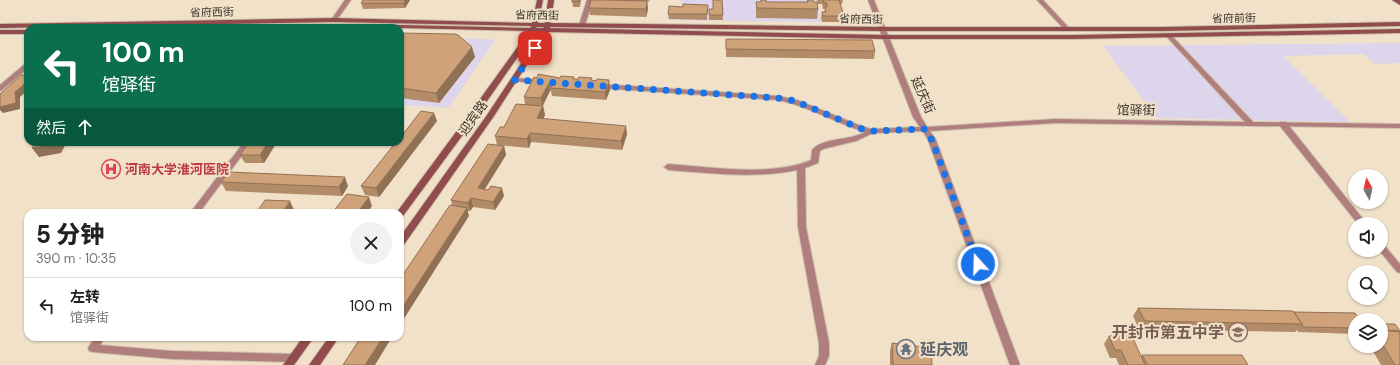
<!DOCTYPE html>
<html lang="zh">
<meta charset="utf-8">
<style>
body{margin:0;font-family:"DM Sans","Noto Sans SC",sans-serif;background:#f2f2f2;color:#202124;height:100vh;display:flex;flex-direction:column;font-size:15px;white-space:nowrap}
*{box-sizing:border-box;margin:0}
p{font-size:13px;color:#757577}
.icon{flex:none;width:22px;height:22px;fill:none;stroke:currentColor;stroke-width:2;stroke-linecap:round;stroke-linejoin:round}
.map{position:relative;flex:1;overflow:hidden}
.drawer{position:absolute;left:24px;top:209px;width:380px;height:132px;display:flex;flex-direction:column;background:#fff;border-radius:12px;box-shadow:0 1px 3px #0004}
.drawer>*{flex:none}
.top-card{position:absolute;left:24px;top:24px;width:380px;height:122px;border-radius:12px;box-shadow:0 1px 3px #0004;background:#0b6e4f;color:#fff;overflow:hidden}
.needle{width:26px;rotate:352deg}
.controls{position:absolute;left:1348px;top:169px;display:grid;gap:8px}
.controls a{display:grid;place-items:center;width:40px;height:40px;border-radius:50%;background:#fff;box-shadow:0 1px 3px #0004;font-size:20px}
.pin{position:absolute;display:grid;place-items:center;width:34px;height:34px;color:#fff;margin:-17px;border-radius:8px;box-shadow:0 2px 6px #0006}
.me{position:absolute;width:44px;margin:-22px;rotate:340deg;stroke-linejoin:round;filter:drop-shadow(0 0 3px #0008)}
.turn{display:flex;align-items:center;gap:14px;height:84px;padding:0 12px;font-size:18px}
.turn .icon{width:52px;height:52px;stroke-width:2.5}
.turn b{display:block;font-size:28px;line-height:34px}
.then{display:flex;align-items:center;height:38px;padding:0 12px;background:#0003;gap:8px;font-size:15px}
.round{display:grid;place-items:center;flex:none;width:42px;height:42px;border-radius:21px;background:#f2f2f2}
.overview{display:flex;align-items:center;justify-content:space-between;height:68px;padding:0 12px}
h1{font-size:24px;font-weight:800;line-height:30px}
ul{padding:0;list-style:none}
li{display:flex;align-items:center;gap:12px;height:56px;padding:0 12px;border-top:1px solid #e0e0e0}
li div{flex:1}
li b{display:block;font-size:15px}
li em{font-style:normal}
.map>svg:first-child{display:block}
.commercial{fill:#ddd5eb}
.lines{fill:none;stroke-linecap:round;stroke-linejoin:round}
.lane-casing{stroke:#cdbfaa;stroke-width:2}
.street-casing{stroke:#cdbfaa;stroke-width:2}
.secondary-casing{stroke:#cdbfaa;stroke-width:2}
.lane{fill:#af7e7d;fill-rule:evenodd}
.street{fill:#af7e7d;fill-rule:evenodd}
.secondary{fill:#914c4e;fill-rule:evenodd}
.wall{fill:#b28b68}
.shaded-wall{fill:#917155}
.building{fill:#cfa279;stroke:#917155}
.route{stroke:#1a73e8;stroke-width:7;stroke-dasharray:0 12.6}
.labels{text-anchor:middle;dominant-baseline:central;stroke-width:4;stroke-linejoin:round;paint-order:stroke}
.far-street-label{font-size:11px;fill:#3b352c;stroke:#f1e1c9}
.street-label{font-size:13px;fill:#3b352c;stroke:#f1e1c9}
.health-label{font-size:13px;font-weight:bold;fill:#be3a42;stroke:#f1e1c9;text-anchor:start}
.near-education-label{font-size:16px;font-weight:bold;fill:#785e54;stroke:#f1e1c9;text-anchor:end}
.near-worship-label{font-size:16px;font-weight:bold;fill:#5b616d;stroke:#f1e1c9;text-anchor:start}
</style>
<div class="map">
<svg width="1400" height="365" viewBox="0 0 1400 365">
<rect width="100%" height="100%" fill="#f1e1c9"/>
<path class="commercial" d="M681 0H817L821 22 667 20 669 10H681Z
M400 37 492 39 494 42 448 108 400 105Z
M1400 43V63L1375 64 1363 54 1283 56 1350 122 1157 118 1103 46Z"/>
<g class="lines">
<defs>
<path id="lane" d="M587 0H593L585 25 582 27 579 25Z
M625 0H648L649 1C644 4 630 3 625 0Z
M1037 0H1043L1070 29V31H1066Z
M1280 122H1286L1367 224H1358L1280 126 1279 124Z
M1381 244 1384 245 1400 264V273L1397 272 1379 250H1381Z"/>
<path id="street" d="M345 0H351L336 21H332L331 20Z
M868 0H874L921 117 927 127 1055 119 1245 122 1167 37 1166 36 1169 34 1171 35 1253 122 1400 124V128L1055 123 930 131 936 140 1020 365H1010L928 140 923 131 873 133 856 141 823 149 820 151 818 163 805 168 806 227 829 343V356L825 365H815L819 356V343L798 227 797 170C755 179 710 173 668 170L664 167 668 164C710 167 773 177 811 160L812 150C823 137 850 141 865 132 835 123 809 106 778 100L600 88 597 86 600 84 778 96 797 100 856 124 871 129 920 127 913 117Z
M28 62V68L2 90 0 91V85L26 63Z
M515 78 542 80 545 82 542 84 513 81V79Z
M244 142H252L199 213H190Z
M95 337H105L100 345 172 351 293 354 297 355 298 358 297 361 293 362 172 359 93 352 89 351 88 348Z"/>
<path id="secondary" d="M537 0H543L538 23H545L548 0H554L551 23 882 27H1163L1400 22V26L1163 31H882L550 27V28L885 35H1073L1400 29V33L1073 39H885L548 32 494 116 403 246 400 247V237L487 115 542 32H535L476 117 403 216 400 217V213H396L397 212 470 113 529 31 400 28H202L205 26 356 24 530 28 531 26 334 22 0 28V24L334 18 532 23ZM537 27H544L543 28H536Z
M1392 0H1400V5Z
M0 30H28V34H0Z
M303 337H314L294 365H283Z
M329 337H339L320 365H309Z"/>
</defs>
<use href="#lane" class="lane-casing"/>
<use href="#street" class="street-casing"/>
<use href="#secondary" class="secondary-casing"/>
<use href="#lane" class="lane"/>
<use href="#street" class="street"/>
<use href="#secondary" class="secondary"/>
</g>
<path class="wall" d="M363 0H410L405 8 363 9 361 3Z
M572 0H581L580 7H573Z
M713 0H722L723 20H709V9H713Z
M761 0 766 2H807V0H813V2L818 9 817 19 756 18V2H761Z
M817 0H843L842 4H840L844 16 843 22H822L821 18 822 12H824L825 9H823L822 4H818Z
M647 1 648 9 646 17 590 15 589 8Z
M708 5 707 20 669 19 668 14 683 7Z
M400 33 475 57 439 103 400 98Z
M726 39 875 51 874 59 726 57Z
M574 77V79L609 82 610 90 606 100 552 96 551 91H550L543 106 545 115 543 119 627 134 622 150 531 142 529 148 497 145 495 136 525 105 524 97 560 78Z
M437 121 379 197 365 195 361 186Z
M277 142 264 163H245L240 155Z
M504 146 506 155 484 189 504 196 495 210 473 207 470 211H467L469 216 452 205 451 200Z
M221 182 348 186 342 196 226 191Z
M1138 308 1294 312 1355 320V334L1298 332 1297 330 1295 332 1139 329 1133 316Z
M1381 324 1400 331 1399 332 1400 365H1381L1370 346H1381Z
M1109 336 1141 356 1142 355 1248 365H1119L1116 358H1110L1104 344Z
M892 343 932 365H890V351Z"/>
<path class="shaded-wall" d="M405 0H410L405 8 404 3Z
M647 1 648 9 646 17V9Z
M472 47 475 57 439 103 436 93Z
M26 82 28 84V90L20 97V109L3 113 0 110V107L15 92Z
M609 82 610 90 606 100 605 92Z
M549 83 550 91 542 106 541 98Z
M543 106 545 115 539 127 537 118Z
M434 113 437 121 379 197 376 188Z
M626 126 627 134 622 150 621 141Z
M530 133 531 142 529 148 527 139Z
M57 142H67L61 153 39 157 32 148Z
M268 142H277L264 163 260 155Z
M504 146 506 155 480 197 478 188Z
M345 177 348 186 342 196 339 187Z
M502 188 504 196 495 210 493 202Z
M369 197 372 206 367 213H357Z
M471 198 473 207 470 211 468 203Z
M290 201 294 210 292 213H282Z
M467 208 469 216 400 325V311Z
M383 337H392L375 365H365Z"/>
<path class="building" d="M363 0H405L404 3H361Z
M572 0H580V1L572 2Z
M591 0H602L647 1 646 9 589 8Z
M713 0H722L723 15H709V9H713Z
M761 0H766V2H808V0H813V2H817L818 9 757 8 756 2H761Z
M823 0H839L844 16H823L822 12H826L825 7H827V3H824Z
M683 4 708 5 707 14H668L669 6 683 7Z
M400 33 455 34 458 35 472 47 436 93 400 88Z
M726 39 872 40 875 51 726 49Z
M538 74 560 78 561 76 574 77 573 79H578L579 77 592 78 591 80 596 81 597 79 609 80V82L605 92 551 88 553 83H549L541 98 524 97 534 77 537 78Z
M21 75H28V81L15 92 16 103 0 107V94Z
M28 91V95L25 93Z
M516 104 543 106 537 118 626 126 621 141 530 133 527 139 495 136 500 127H504Z
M421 111 434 113 376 188 361 186 396 142H400V138Z
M36 142H57L55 145 32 148Z
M249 142H268L260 155H240Z
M488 144 504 146 478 188 488 190 491 186 502 188 493 202 471 198 468 203 451 200Z
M229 172 345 177 339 187 221 182Z
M347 194 369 197 357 213H332Z
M265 200 290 201 282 213H256Z
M450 205 467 208 400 311V279Z
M1138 308 1293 311 1302 324 1145 321Z
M1294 312 1355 313 1360 320H1355V328L1303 327 1302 324Z
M1381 324H1395L1400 331 1381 330Z
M1381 330 1400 332V365H1395L1381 342Z
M1109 336H1132L1145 365H1128L1121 350H1115Z
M361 337H383L365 365H343Z
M892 343 931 348 932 365H893Z
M1142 355H1242L1248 365H1148Z"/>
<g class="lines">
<path class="route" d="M535 48 515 80 778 98 795 101 862 129 871 131 925 129 932 140 978 264"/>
</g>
<defs>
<symbol id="hospital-ring" viewBox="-11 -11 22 22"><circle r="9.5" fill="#f1e1c9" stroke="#e0444e" stroke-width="1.5"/><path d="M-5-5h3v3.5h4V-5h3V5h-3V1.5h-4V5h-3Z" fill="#e0444e"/></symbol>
<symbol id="school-ring" viewBox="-11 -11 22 22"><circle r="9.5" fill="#f1e1c9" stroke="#8d6e63" stroke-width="1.5"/><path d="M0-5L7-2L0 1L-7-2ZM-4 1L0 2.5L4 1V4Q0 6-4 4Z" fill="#8d6e63"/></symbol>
<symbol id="temple-ring" viewBox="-11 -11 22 22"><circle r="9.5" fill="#f1e1c9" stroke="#6b7280" stroke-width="1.5"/><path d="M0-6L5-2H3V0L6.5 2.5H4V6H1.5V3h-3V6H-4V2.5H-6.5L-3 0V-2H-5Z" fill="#6b7280"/></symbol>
</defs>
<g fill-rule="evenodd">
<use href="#hospital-ring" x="100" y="158" width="22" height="22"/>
<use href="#school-ring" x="1227" y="321" width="22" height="22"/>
<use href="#temple-ring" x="895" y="338" width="22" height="22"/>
</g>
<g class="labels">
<g class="far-street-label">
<text transform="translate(212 12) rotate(-1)">省府西街</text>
<text transform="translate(537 15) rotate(1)">省府西街</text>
<text transform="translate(1234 18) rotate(-1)">省府前街</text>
<text transform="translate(861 19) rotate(1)">省府西街</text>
</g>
<g class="street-label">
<text transform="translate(923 95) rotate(66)">延庆街</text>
<text transform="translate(1136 110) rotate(1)">馆驿街</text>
<text transform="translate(473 118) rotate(-55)">迎宾路</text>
</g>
<g class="health-label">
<text x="125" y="169">河南大学淮河医院</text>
</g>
<g class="near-education-label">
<text x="1224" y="332">开封市第五中学</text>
</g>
<g class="near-worship-label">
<text x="920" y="349">延庆观</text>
</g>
</g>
</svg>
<div class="controls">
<a><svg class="needle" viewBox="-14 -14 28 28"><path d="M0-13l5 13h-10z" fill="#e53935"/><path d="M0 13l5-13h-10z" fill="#757577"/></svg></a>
<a><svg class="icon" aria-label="sound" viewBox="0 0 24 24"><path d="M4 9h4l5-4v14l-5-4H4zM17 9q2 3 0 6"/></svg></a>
<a><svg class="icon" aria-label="search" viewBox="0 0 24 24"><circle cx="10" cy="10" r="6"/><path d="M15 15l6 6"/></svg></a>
<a><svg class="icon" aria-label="layers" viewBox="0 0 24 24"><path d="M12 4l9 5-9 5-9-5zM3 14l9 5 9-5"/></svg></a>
</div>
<div class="pin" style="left:535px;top:48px;background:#d93025"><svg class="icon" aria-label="arrive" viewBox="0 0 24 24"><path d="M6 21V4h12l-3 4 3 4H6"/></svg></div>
<svg class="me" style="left:978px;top:264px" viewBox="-20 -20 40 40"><circle r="17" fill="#1a73e8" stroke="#fff" stroke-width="3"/><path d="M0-11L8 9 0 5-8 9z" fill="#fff"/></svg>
<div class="top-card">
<div class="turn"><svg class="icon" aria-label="left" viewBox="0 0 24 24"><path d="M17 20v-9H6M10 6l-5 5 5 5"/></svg><div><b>100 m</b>馆驿街</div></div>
<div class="then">然后<svg class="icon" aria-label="ahead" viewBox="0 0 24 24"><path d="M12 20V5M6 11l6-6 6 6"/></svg></div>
</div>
<section class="drawer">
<div class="overview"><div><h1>5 分钟</h1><p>390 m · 10:35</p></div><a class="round"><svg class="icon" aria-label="close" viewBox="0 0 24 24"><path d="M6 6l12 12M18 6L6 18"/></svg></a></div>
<ul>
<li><svg class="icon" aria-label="left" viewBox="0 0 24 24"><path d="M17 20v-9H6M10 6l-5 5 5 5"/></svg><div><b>左转</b><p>馆驿街</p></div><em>100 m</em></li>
</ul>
</section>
</div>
